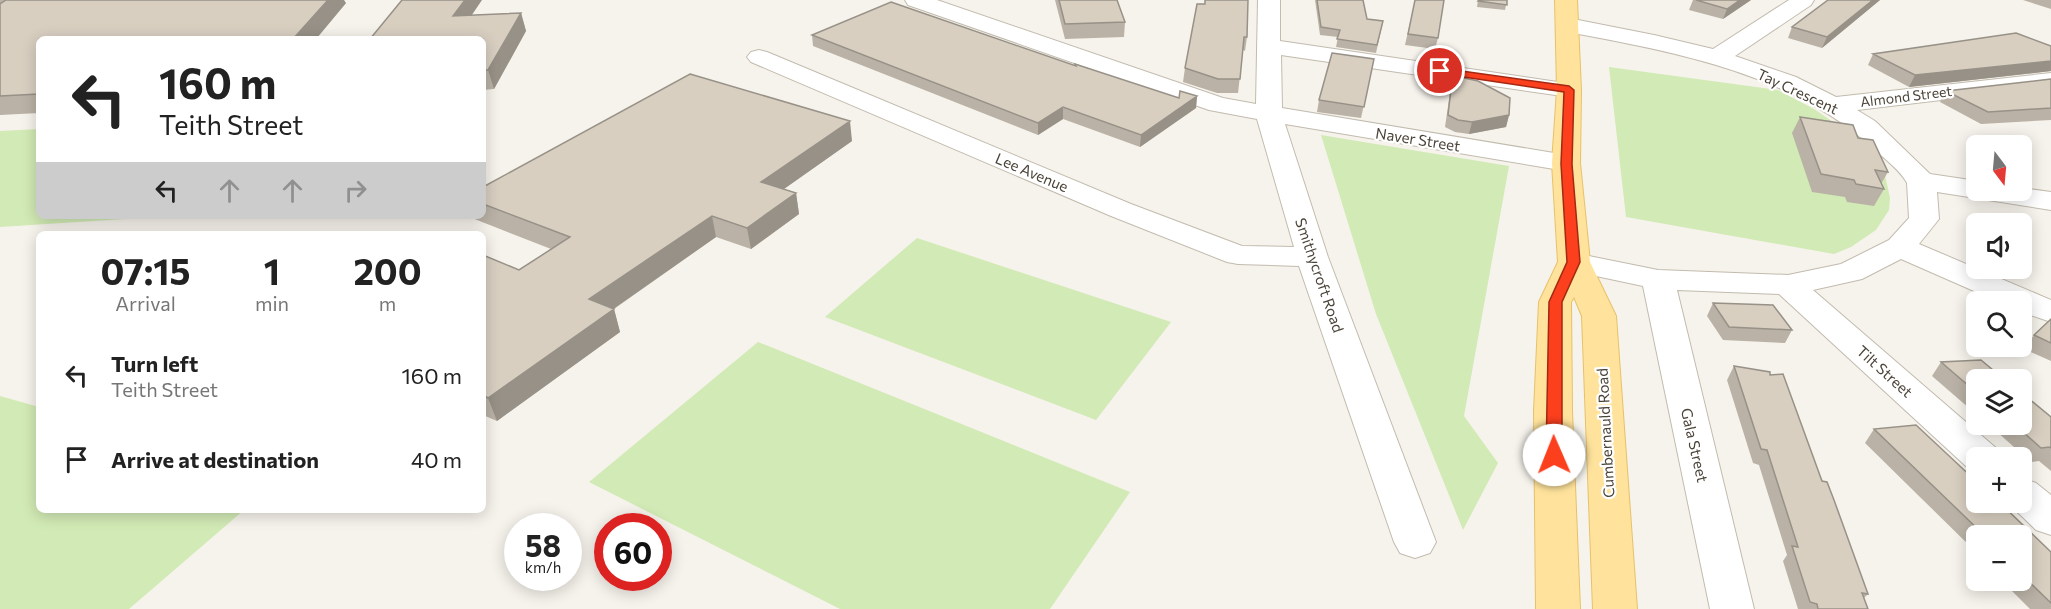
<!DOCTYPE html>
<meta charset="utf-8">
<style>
body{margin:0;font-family:Commissioner,sans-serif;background:#f6f6f6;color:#222;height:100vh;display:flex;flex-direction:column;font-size:22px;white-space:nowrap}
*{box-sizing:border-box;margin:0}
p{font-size:20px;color:#767676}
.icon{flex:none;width:33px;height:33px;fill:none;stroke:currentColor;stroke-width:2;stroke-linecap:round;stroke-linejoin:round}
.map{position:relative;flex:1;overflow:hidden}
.details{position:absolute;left:36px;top:231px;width:450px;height:282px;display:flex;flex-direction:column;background:#fff;border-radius:9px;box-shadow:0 3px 15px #0003}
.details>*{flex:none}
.banner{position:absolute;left:36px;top:36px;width:450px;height:183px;border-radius:9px;box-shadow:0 3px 15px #0003;background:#fff;color:#222;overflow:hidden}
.needle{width:39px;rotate:164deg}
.controls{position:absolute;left:1966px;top:135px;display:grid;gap:12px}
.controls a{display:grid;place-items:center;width:66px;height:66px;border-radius:9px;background:#fff;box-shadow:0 3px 15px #0003;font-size:30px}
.speed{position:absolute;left:504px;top:513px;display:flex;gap:12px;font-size:30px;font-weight:700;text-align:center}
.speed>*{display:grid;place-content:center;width:78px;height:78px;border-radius:50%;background:#fff;box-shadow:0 3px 15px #0003;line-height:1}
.speed small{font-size:15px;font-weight:400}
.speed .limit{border:9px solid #d22;background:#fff;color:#111}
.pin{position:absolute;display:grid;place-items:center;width:51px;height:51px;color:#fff;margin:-26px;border:3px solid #fff;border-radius:50%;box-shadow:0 2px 6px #0007}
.me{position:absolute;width:66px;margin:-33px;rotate:359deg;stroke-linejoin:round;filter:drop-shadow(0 0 4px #0008)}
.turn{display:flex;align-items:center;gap:21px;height:126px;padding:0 24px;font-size:27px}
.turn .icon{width:78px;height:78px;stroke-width:2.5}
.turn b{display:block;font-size:42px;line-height:51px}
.lanes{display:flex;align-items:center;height:57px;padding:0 24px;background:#0003;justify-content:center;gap:30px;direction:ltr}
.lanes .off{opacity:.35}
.eta{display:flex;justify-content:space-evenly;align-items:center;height:102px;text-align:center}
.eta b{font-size:36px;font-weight:700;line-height:42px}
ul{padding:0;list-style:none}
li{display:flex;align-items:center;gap:18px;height:84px;padding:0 24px}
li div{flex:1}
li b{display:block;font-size:22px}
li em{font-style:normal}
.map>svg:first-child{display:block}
.green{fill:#d2eab5}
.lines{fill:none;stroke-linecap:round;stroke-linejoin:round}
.minor-casing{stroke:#c2bbae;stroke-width:2}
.primary-casing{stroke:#e6c16a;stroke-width:2}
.minor{fill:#fff;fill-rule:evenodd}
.primary{fill:#ffe39c;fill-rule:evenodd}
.wall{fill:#bab2a6}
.shaded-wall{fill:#979187}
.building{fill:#d8cfc1;stroke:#979187;stroke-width:1.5}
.route{fill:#fc3f1d;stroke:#a42913;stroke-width:1.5}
.labels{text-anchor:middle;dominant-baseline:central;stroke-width:4.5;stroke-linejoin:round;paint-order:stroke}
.far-street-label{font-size:14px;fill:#4b4439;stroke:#fff}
.street-label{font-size:15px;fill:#4b4439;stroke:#fff}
</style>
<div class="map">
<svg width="2051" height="609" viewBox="0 0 2051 609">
<rect width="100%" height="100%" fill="#f6f3ec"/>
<path class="green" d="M1609 67 1778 90 1814 109 1845 130 1885 175 1890 198 1889 210 1876 230 1851 247 1834 254 1626 217Z
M39 129V216H173L0 227V131Z
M1321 135 1509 166 1464 416 1498 463 1463 530 1376 314Z
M917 238 1171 322 1096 420 825 317Z
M758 342 1130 492 1050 609H840L589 482Z
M0 396 39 407V510H244L129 609H0Z"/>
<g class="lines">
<defs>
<path id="minor" d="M905 0H937L1223 98 1256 104 1258 0H1280V41L1578 85 1581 90 1578 95 1569 97 1281 55 1282 108 1566 155 1576 157 1580 163 1576 169 1566 171 1285 124 1328 257 1436 542 1430 553 1415 558 1400 553 1394 542 1299 266 1238 264 1227 262 1111 216 751 62 747 57 751 52 759 50 767 52 1131 204 1242 246 1294 247 1257 119 1209 110 908 5Z
M1789 0H1814L1811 5 1735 56 1796 77 1836 97 2051 73V87L1857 110 1875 121 1930 174 1977 181V190H2022V188L2051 192V210L1937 192 1939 219 1919 244 2051 300V322L2022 312V302H1999L1901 259 1862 279 1813 290 1996 448 2001 458H1977V470L1968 468 1779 294 1677 290 1754 609H1710L1643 286 1563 269 1558 262 1563 255 1574 253 1658 270 1788 275 1841 264 1889 240 1909 218 1907 183C1900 170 1886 160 1875 150 1793 73 1675 52 1568 32L1560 30 1557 25 1560 20 1568 18 1654 35 1713 49Z
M2022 478 2036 483 2051 495V535L2036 530 2007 502H2022Z"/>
<path id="primary" d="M1555 0H1577L1581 90 1580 163 1590 262 1616 316 1637 609H1593L1582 316 1574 297 1571 302 1572 411 1580 609H1536L1534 411 1539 302 1558 262 1552 163 1557 90Z"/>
</defs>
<use href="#minor" class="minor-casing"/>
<use href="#primary" class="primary-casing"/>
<use href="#minor" class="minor"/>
<use href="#primary" class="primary"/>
</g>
<path class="wall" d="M0 0 346 3 316 39H39V113L0 115Z
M1055 0H1117L1125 22 1124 37 1065 39Z
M1315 0H1363L1367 19 1383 21 1376 53 1336 47 1338 37 1320 35Z
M1415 0 1438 38 1435 49 1405 45Z
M1478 0H1507L1505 10 1477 7Z
M1693 0H1751L1723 19 1689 10Z
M1828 0H1880L1822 48 1788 38 1792 27Z
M2023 0H2051V9Z
M1197 4 1247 37 1245 51 1243 50 1238 93H1217L1183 82 1185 68Z
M521 13 526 31 494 89 483 90V39L472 15Z
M812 35 1075 66 1179 98 1197 96 1196 108 1140 147 1063 119 1038 135 813 46Z
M2051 46V71L1909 87 1868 65 1873 54Z
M1374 59 1361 118 1317 112 1319 100Z
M2051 79V120L1981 124 1940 102 1946 91Z
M1452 81 1509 115 1506 127 1469 134 1455 132 1445 127 1450 92Z
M1800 117 1858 138 1888 172 1881 184 1884 189 1874 206 1847 202 1845 197 1812 192 1792 133Z
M852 141 784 189 796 193 799 214 751 249 716 237 614 309 620 332 497 421 483 415V255L519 270 551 249 472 218V216H483V187Z
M1713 303 1792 330 1785 343 1723 340 1707 316Z
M2051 319V361L2024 349 2034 335Z
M1941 362 1977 380V415L1932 376Z
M1734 366 1770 375 1822 481 1868 594 1864 598 1868 609H1798L1783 561 1787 555 1759 465 1753 463 1727 380Z
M2051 417V471L2039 461 2031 462 1988 424H2022Z
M1874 429 2051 552V609H2030L2001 580H2022V536H1977V553L1865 443Z"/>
<path class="shaded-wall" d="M328 0H344L346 3 316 39H293Z
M465 0H482L459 34 453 16Z
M1740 0H1751L1723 19 1727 9Z
M1873 0H1880L1822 48 1827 37Z
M521 13 526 31 494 89 488 70Z
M2051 61V71L1909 87 1915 75Z
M1197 96 1196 108 1140 147 1141 135Z
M1063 107V119L1038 135V123Z
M1509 115 1506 127 1469 134 1472 122Z
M850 121 852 141 764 203 761 182Z
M796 193 799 214 751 249 747 228Z
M712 216 716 237 596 321 589 299Z
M614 309 620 332 497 421 488 398Z"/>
<path class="building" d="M6 0H328L293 39H39V94L0 96V4Z
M402 0H465L453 16 521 13 488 70H483V39H370Z
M1059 0H1117L1125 22 1065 24Z
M1205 0H1248L1247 37H1244L1240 79H1218L1185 68 1197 4H1205Z
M1317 0H1363L1367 19 1383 21 1377 45 1337 39 1340 30 1321 27Z
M1415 0H1444L1438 38 1408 34Z
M1479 0H1507V5L1478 1Z
M1696 0H1740L1727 9Z
M1828 0H1873L1827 37 1792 27Z
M891 2 1076 66 1075 64 1179 98 1180 91 1197 96 1141 135 1063 107 1038 123 812 35Z
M2016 33 2051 46V61L1915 75 1873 54Z
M1332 53 1374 59 1364 107 1319 100Z
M690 74 850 121 761 182 796 193 747 228 712 216 589 299 614 309 488 398 483 395V255L519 270 570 237 483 204V187Z
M1464 78 1478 81 1510 98 1509 115 1472 122 1458 120 1448 115 1452 81Z
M2051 79V108L1988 112 1946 91Z
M1800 117 1853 125 1858 138 1873 140 1888 172 1875 170 1884 189 1856 184 1854 180 1821 174Z
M1713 303 1773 305 1792 330 1729 327Z
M2051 319V343L2034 335Z
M1981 360 2005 380H1977V393L1941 362Z
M1734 366 1770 372V375L1783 374 1822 481 1827 482 1834 500 1868 594 1862 593 1868 609H1818L1817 604 1810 602 1792 546 1798 547 1767 450 1761 449Z
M2022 393 2051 417V448L2050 447 2041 448 2014 424H2022Z
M1916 425 1977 482V502H1999L2051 552V603L2022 575V536H1985L1874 429Z"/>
<path class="route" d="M1440 68 1569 86 1574 90 1572 164 1580 262 1562 302V455L1560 459H1548L1546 455 1549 302 1567 262 1561 164 1564 92 1437 73V69Z"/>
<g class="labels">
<g class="far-street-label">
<text transform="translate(1906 96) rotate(-7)">Almond Street</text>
</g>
<g class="street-label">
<text transform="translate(1798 91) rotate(25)">Tay Crescent</text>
<text transform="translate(1418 139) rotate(9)">Naver Street</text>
<text transform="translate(1032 172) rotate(23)">Lee Avenue</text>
<text transform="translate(1320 275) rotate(71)">Smithycroft Road</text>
<text transform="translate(1885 371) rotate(42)">Tilt Street</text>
<text transform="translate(1605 433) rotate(-93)">Cumbernauld Road</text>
<text transform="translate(1695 445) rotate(77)">Gala Street</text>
</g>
</g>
</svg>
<div class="controls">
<a><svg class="needle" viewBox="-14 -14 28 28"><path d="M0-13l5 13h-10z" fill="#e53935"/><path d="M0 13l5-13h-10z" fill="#767676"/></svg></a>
<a><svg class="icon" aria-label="sound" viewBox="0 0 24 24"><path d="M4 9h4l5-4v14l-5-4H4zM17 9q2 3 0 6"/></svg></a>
<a><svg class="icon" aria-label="search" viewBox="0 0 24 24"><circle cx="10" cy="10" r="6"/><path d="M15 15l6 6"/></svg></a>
<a><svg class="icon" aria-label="layers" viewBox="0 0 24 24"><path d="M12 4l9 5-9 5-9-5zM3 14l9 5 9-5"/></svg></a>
<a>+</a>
<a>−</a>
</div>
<div class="speed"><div>58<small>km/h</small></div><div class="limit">60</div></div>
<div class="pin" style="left:1440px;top:71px;background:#d93025"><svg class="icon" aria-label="arrive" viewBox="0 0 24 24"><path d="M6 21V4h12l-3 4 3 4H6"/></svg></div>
<svg class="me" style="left:1554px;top:455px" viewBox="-20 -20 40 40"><circle r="19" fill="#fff"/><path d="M0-13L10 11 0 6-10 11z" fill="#fc3f1d"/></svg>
<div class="banner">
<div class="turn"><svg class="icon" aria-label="left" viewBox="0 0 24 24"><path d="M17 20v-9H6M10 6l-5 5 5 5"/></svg><div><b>160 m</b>Teith Street</div></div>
<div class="lanes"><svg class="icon" aria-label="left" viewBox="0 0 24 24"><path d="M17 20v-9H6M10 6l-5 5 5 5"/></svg><svg class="icon off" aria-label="ahead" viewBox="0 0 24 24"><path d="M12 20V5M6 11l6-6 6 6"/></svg><svg class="icon off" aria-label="ahead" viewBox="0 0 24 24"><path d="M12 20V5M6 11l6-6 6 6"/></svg><svg class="icon off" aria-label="right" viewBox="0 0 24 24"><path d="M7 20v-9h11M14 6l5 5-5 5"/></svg></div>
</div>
<section class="details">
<div class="eta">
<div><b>07:15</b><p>Arrival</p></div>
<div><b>1</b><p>min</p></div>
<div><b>200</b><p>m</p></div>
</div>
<ul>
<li><svg class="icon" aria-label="left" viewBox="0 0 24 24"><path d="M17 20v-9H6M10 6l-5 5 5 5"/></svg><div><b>Turn left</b><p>Teith Street</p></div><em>160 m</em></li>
<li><svg class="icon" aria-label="arrive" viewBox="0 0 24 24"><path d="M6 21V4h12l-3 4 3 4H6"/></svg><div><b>Arrive at destination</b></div><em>40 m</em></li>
</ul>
</section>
</div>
